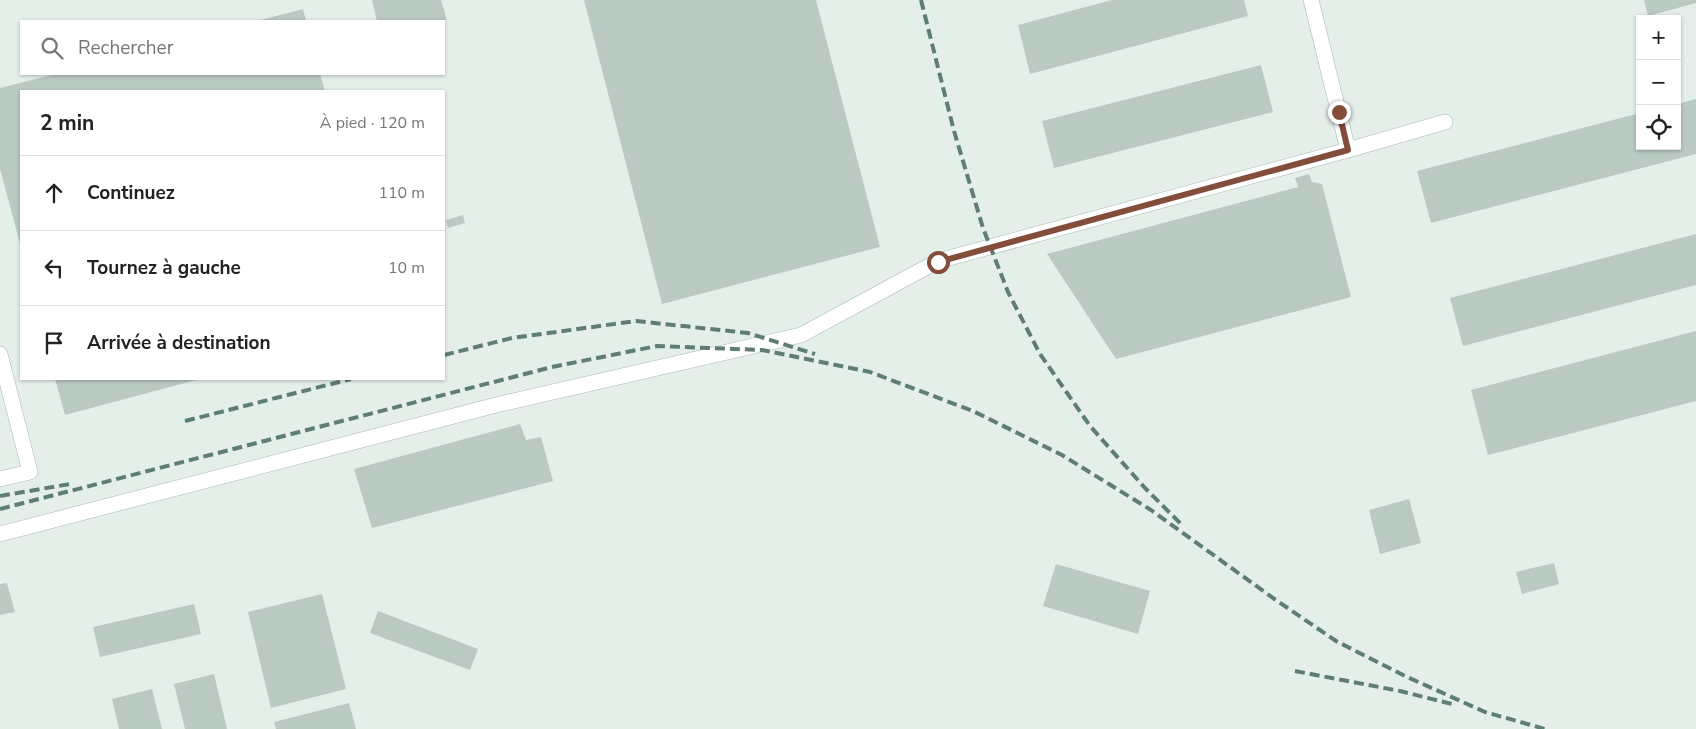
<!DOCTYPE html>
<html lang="fr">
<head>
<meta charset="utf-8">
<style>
	:root { --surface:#fff; --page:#f2f2f2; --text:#222; --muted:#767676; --line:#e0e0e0 }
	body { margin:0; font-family:"Nunito Sans",sans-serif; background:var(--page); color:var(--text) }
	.controls { position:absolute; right:15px; top:15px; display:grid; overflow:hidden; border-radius:0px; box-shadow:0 1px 4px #0004 }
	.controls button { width:45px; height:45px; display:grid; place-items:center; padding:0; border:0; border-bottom:1px solid var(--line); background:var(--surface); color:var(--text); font:25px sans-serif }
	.stop { position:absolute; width:15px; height:15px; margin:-11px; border:4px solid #834c3b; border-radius:50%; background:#fff }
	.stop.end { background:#834c3b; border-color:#fff; box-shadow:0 1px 5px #0008 }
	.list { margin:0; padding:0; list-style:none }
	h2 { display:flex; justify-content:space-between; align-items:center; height:65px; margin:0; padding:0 20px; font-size:21px }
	h2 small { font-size:16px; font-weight:400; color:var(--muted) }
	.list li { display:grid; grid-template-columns:32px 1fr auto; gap:15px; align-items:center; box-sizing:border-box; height:75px; padding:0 20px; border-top:1px solid var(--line) }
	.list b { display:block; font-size:19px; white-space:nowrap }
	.list em { font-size:16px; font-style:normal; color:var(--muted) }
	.icon { flex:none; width:28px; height:28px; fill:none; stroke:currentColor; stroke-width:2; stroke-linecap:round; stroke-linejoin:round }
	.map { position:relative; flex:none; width:1696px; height:729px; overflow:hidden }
	.search { position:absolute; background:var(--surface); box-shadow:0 1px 4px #0004; left:20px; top:20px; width:425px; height:55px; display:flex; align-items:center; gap:12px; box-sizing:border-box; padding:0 18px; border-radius:0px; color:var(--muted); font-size:19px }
	.panel { position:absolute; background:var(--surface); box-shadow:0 1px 4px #0004; left:20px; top:90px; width:425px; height:290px; border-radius:0px }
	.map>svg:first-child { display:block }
</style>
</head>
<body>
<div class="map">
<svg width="1696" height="729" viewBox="0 0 1696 729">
	<rect width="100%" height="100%" fill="#e5efea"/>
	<path fill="#bacac3" d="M372 0H441L447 20 377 21Z
		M584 0H816L880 247 662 304Z
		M1112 0H1244L1248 16 1030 74 1018 25Z
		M1644 0H1696V3L1648 16Z
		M303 9 306 21H257Z
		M1261 65 1273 112 1054 168 1042 121Z
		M55 74H320L325 91H21V247L0 169V88Z
		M1696 99V154L1431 223 1417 171 1640 113V146H1677V104Z
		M1309 174 1312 182 1322 184 1351 297 1116 359 1047 254 1298 187 1295 178Z
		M463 215 465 223 448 228 446 220Z
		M1696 234V285L1463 346 1450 298Z
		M1696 331V401L1488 455 1471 390Z
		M55 379H200L65 415Z
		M520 424 526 440 541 437 553 481 372 528 354 469Z
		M1409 499 1421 543 1380 554 1369 510Z
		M1554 563 1559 584 1522 594 1516 572Z
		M1056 564 1150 591 1138 634 1043 606Z
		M7 583 15 612 0 615V584Z
		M322 594 346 689 271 708 248 612Z
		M194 604 201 634 100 657 93 627Z
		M378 611 478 649 470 670 370 633Z
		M214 674 227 729H185L174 684Z
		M152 689 162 729H119L112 699Z
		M349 703 356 729H276L274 722Z"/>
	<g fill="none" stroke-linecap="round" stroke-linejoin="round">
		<defs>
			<path id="minor" d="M1348 150 1445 122
				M0 354 30 472 0 479
				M0 534 496 405 801 335 938 261 1348 150 1311 0"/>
		</defs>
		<use href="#minor" stroke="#a7b8b1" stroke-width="16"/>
		<use href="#minor" stroke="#fff" stroke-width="15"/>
		<path stroke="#5e7d74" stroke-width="4" stroke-dasharray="10 5" stroke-linecap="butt" d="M921 0 954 131 983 228 1008 292 1040 354 1090 426 1145 488 1183 526
			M444 355 512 338 636 321 748 333 815 354
			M185 421 351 379
			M0 496 70 484
			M0 509 552 367 657 346 762 350 870 372 973 411 1062 455 1151 510 1273 598 1336 641 1405 676 1485 712 1545 729
			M1295 671 1400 691 1456 705"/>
	</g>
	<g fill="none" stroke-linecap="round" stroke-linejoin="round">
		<path stroke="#834c3b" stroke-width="6" d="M938 262 1348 150 1339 112"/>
	</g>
</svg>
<div class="controls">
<button>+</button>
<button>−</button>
<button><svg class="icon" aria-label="locate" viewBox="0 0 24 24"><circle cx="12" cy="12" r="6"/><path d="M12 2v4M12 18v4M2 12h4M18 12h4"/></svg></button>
</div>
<div class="stop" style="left:938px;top:262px"></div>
<div class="stop end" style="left:1339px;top:112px"></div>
<div class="search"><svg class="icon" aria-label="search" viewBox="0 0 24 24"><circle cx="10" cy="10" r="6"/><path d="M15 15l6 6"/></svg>Rechercher</div>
<section class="panel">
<h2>2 min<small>À pied · 120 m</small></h2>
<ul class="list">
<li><svg class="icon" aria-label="ahead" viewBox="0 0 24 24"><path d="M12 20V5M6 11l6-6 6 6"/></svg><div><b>Continuez</b></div><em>110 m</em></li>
<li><svg class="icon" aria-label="left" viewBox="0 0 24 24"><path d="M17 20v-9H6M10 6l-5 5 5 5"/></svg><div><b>Tournez à gauche</b></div><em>10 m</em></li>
<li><svg class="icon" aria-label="arrive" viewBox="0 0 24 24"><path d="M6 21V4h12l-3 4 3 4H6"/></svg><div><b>Arrivée à destination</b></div></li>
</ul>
</section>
</div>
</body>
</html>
